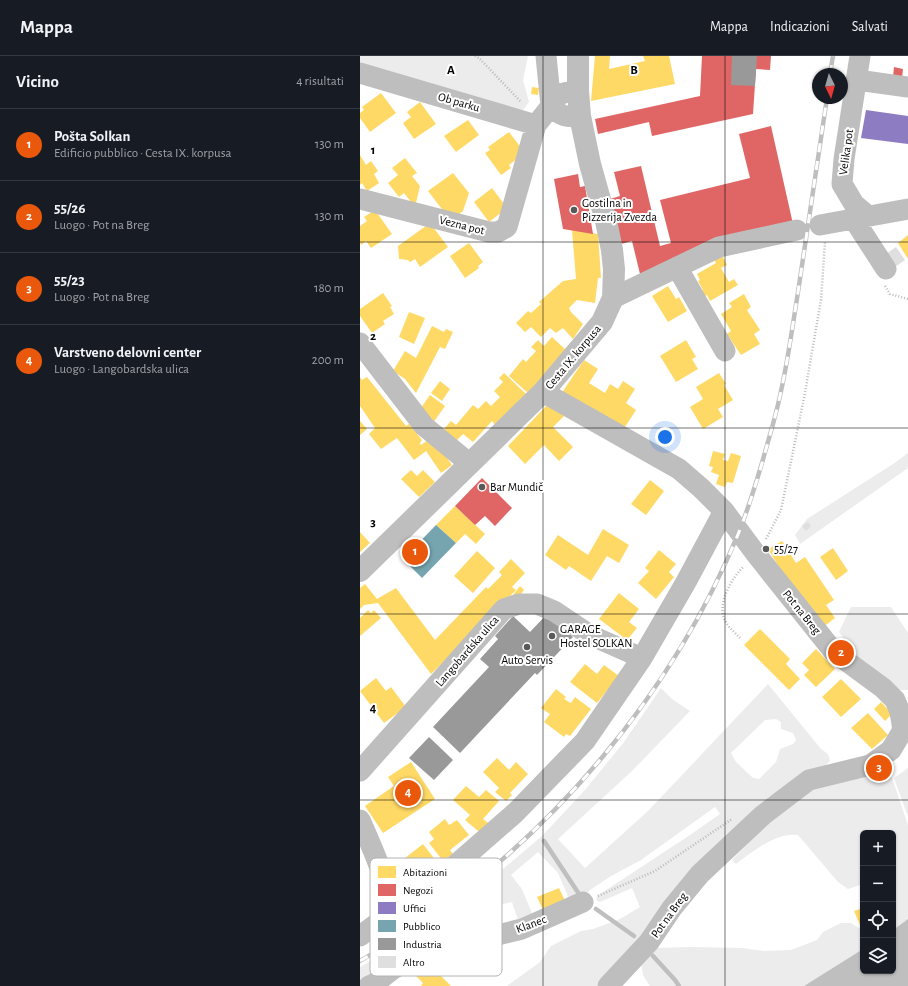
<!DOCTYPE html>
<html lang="it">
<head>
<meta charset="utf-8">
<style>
	:root { --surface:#171b24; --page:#20242c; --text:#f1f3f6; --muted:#9ea1a6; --line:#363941; --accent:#ea580c }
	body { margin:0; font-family:"Alegreya Sans",sans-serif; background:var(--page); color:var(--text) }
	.controls { position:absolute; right:12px; bottom:12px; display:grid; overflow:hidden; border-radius:6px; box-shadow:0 1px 3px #0004 }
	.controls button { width:36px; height:36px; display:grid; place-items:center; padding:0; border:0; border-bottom:1px solid var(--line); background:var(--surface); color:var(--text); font:20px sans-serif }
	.compass { position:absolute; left:452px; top:12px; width:36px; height:36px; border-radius:50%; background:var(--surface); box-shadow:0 1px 3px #0004; rotate:175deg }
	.you { position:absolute; left:305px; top:381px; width:14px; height:14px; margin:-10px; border:3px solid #fff; border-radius:50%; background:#1a73e8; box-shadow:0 0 0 6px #1a73e833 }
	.badge { display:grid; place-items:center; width:26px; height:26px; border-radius:50%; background:var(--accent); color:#fff; font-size:13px; font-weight:700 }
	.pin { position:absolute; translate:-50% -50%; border:2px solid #fff; box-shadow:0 1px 4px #0006 }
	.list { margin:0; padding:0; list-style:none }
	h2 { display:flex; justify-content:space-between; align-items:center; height:52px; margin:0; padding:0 16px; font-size:17px }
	h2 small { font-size:13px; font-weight:400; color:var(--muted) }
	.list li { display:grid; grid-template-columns:26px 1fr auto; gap:12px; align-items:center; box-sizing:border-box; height:72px; padding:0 16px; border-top:1px solid var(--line) }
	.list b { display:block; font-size:15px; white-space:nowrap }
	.list p { margin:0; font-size:13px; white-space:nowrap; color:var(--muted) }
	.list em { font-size:13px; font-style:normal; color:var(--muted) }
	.icon { flex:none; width:22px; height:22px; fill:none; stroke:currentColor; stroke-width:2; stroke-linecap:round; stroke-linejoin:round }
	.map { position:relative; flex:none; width:548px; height:930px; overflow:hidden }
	header { display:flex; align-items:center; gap:24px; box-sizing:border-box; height:56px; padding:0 20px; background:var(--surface); border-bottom:1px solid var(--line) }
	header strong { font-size:19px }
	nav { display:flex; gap:22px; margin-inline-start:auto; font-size:14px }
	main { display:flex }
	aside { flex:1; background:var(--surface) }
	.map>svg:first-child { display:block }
</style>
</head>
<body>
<header>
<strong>Mappa</strong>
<nav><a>Mappa</a><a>Indicazioni</a><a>Salvati</a></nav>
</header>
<main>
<aside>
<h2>Vicino<small>4 risultati</small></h2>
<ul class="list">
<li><span class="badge">1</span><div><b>Pošta Solkan</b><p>Edificio pubblico · Cesta IX. korpusa</p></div><em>130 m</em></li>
<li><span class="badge">2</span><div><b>55/26</b><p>Luogo · Pot na Breg</p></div><em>130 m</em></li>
<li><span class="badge">3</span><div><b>55/23</b><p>Luogo · Pot na Breg</p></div><em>180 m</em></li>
<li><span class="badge">4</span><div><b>Varstveno delovni center</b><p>Luogo · Langobardska ulica</p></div><em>200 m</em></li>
</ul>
</aside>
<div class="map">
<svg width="548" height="930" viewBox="0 0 548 930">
	<rect width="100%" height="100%" fill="#fff"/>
	<path fill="#ececec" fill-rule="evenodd" d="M0 0H168L163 24 169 46 161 57 0 13Z
		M548 397V412L440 488 435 479 447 463 533 408Z
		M491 551H531L548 577V634H534L498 603 479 576Z
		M408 628 461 693 468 698 470 705 279 884 237 930H147L180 906 191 890 221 875 233 873 260 863 280 851 272 832 240 846 236 844 237 840 330 779 360 758 355 751 281 804 251 820 230 834 224 840 211 847 198 817 178 796 151 819 162 833 174 862 159 867 152 846 126 852 98 863 106 883 0 928V911L61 877 105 845 182 780 225 734 264 686 301 632 312 643 330 655 272 715 198 783 225 812 288 755ZM416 663 421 666V673L433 677 436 684 433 688 420 693 416 706 399 723 393 722 376 706 371 697 405 664Z
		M519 712 532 722 548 769V863L533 874V777H503V828L488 833 478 826 438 779C417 776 393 795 376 808L372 804 435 739Z
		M548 712V761L534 722Z
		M481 867H491L499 872H503V893L444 930H290L283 919 281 906 293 892 333 891 382 892 404 895 431 894 457 884 463 876Z"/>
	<path fill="#bfbfbf" d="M548 863V930H444L503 893V915H533V874Z"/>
	<path fill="#ffd966" d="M235 0H250L249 13 285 5 283 0H309L315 28 231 45Z
		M172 31 179 32 178 39 171 38Z
		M21 37 36 57 10 76 0 62V57L4 54 2 51Z
		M60 46 76 68 54 83 43 67 51 61 47 56Z
		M108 64 119 79 96 96 84 80Z
		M149 76 165 97 149 109 151 112 141 119 125 97 130 94 128 91Z
		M0 99 6 109 11 105 18 115 14 118 19 127 7 135 2 127 0 129Z
		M45 102 57 117 52 120 60 130 55 151 44 137 39 141 28 127 38 119 32 112Z
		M93 117 109 137 103 155 91 165 68 135Z
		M132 132 147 152 129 166 114 146Z
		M15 154 32 178 11 192 6 185 1 189 0 187V170L7 165 4 161Z
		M70 167 88 191 60 211 55 203 50 206 48 204 39 203 38 190Z
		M212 174 238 178 241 222H238L235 247 217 244 209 252 211 256 223 268 213 283 203 272 196 277 190 272 181 281 171 271 165 276 156 267 168 255 171 257 181 248 179 246 203 225 216 223Z
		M548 179V203L538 187Z
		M109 187 123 206 118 210 119 212 105 222 90 200Z
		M362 199 367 209 361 212 369 226 374 223 378 229 350 245 347 239 342 242 338 236 343 234 338 225 340 224 337 218 356 207 354 204Z
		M308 230 316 243 319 241 327 255 308 266 292 240Z
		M23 237 32 250 30 251 34 258 23 265 25 268 12 277 0 260V253Z
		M384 238 391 251 387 254 400 274 394 278 400 288 381 299 367 278 371 275 361 258 372 251 369 247Z
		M49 256 65 262 54 288 39 281Z
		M72 270 84 276 86 273 93 276 85 293 80 291 56 337 45 323 33 315 45 295 56 302Z
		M192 281 207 295 168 337 149 320 163 303 166 306 176 295 171 291 178 284 184 290Z
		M326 284 336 301 332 303 338 313 316 326 300 300Z
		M224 304 238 313 229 327 245 337 250 328 258 333 263 325 275 333 266 347 276 354 261 377 201 338Z
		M144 317 166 338 136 370 132 365 113 386 103 378 96 385 84 373 91 365 96 369 113 349 118 353 126 345 131 350 140 341 134 335 143 326 139 322Z
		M359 317 366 328 364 329 373 344 358 353 363 361 343 373 330 351 343 343 336 331Z
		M0 321 2 324 7 321 46 370 49 368 62 384 60 387 61 389 68 384 84 398 92 409 81 417 66 395 54 404 37 382 21 393 9 378 15 372 0 350Z
		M80 325 90 333 82 345 71 337Z
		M70 339 85 350 73 367 58 356Z
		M188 348 204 360 193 371 213 391 199 405 184 389 165 408 148 390Z
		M0 365 7 373 0 379Z
		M353 395 365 398 363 404 368 405 371 397 381 400 373 427 367 426 365 431 356 428 359 419 351 416 353 411 349 410Z
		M51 414 57 420 63 414 75 426 59 441 41 423Z
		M290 424 304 435 286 459 271 448Z
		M95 450 125 478 116 488 105 478 96 487 76 469Z
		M243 473 269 489 259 507 247 500 231 525 209 510 206 514 185 499 198 479 228 499Z
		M0 476 10 487 0 496Z
		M422 485 436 507 445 501 474 544 466 549 475 562 462 572 430 529 408 493Z
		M473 492 488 515 476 524 460 501Z
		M299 494 316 508 309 516 314 521 296 543 278 527 289 515 285 512Z
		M117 495 135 512 113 537 94 520Z
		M151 503 165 517 152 531 156 534 71 618 18 547 4 549 0 553V532L5 528 17 543 36 532 75 584 126 531 128 533 142 519 139 516Z
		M160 530 164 534 157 543 153 539Z
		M259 537 279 553 269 566 277 572 267 584 239 563Z
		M8 554 11 557 14 554 21 562 0 580V562Z
		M400 573 430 603 426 608 440 623 429 634 384 589Z
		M456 593 475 613 456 631 444 619 449 614 442 607Z
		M225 608 237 618 244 609 259 620 237 647 210 626Z
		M16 622 26 635 31 631 46 651 24 667 0 635Z
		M481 623 501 643 481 661 462 641Z
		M196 633 206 641 204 643 211 647 215 641 231 653 210 680 206 678 204 681 184 666 190 658 181 652Z
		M521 646 532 658 525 665 514 653Z
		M508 657 528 679 512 693 491 672Z
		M137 702 149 714 156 706 168 718 150 737 152 739 146 745 135 736 139 732 123 716Z
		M51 706 75 743 23 777 5 750 34 730 28 721Z
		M106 730 119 741 126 734 139 745 123 763 132 770 123 779 105 764 110 759 93 744Z
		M85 763 89 769 97 764 109 779 90 794 97 803 87 810 69 787 74 783 69 776Z
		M63 788 77 806 50 827 36 809Z
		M199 832 207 849 185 858 177 841Z
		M503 852V868L500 869 494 855Z
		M68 907 91 930H61L63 927 56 920Z"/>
	<path fill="#e06666" d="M342 0H411L410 14 396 13 393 58 292 80 289 66 238 78 235 63 340 40Z
		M534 11 543 13 542 22 533 21Z
		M411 70 433 168 281 222 272 185 261 188 250 143 260 140 254 116 281 110 300 190 311 187 300 144 390 122 379 78Z
		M218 118 220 131 225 130 233 178 203 173 194 123Z
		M122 422 152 452 135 470 125 460 115 469 95 450Z"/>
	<path fill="#8e7cc3" d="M506 54 548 60V88L501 82Z"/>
	<path fill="#76a5af" d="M76 469 96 487 62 522 43 503Z"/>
	<path fill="#999" d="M372 0H397L395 30 371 29Z
		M188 557 213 581 177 619 175 617 100 697 73 671 129 611 120 603 138 583 135 580 153 560 170 576Z
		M69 681 93 704 74 724 49 702Z"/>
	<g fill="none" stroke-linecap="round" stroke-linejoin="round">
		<path stroke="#bfbfbf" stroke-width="4.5" d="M184 785 219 838
			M236 853 274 880
			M293 900 315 924 319 930"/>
	</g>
	<path fill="#dfdfdf" d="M536 191 545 204 535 211 526 198Z
		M448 466 451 470 446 475 442 470Z"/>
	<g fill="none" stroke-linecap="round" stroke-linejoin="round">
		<path stroke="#b9b9b9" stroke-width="2.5" stroke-dasharray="1 2" stroke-linecap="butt" d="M115 0 119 2 161 46
			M525 230 530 238 548 243
			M406 483 421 454 444 342 461 244 465 186
			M380 582C374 576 366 569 364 562 358 545 372 522 384 510
			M238 840 295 815 372 763"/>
		<path stroke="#bebebe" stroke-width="21" d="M500 0 484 103 482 128 494 148 507 159
			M0 17 176 69
			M497 24 548 31
			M218 35C205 36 195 37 191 50 200 60 207 62 220 60
			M0 143 129 176H138L147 171 176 69 191 50 186 0
			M493 162 526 213
			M460 169 548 153
			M317 211 365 295
			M253 242 359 191 437 174
			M0 287 64 370 109 407
			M183 336 319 413 341 432 364 455 396 498 474 596 523 632 535 644 540 656 543 674 531 694 510 709 449 724 403 759 340 818 312 852 289 886 248 930
			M0 715 144 553 159 548H177L194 555 230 579 282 602
			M0 764C10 787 32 834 30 858L0 880
			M30 858 75 827 155 757 225 685 282 602 326 526 364 455
			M9 930 14 928 33 913 60 898 162 873 223 846"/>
		<path stroke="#bebebe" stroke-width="22" d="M0 515 183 336 242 266 253 242 254 213 252 194 246 165 230 108 220 60 218 35V0"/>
		<defs>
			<path id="rail" d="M470 18 473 0
				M0 905C16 895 33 887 49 876 194 777 312 639 379 476 393 441 403 404 413 368 425 325 431 280 438 236 448 171 457 107 467 42"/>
		</defs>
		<use href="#rail" stroke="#bebebe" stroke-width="4.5"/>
		<use href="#rail" stroke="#fff" stroke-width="3" stroke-dasharray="9" stroke-linecap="butt"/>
	</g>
	<path fill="none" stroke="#000" stroke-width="1" stroke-opacity="0.55" d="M183 0V930M365 0V930M0 186H548M0 372H548M0 558H548M0 744H548"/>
	<g fill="#595959" stroke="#fff" stroke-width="1.5">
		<circle cx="214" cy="154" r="4"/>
		<circle cx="122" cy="431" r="4"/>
		<circle cx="406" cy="493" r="4"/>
		<circle cx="192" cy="580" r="4"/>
		<circle cx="167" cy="591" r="4"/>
	</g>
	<g text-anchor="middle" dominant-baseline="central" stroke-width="4" stroke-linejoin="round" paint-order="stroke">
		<g font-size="12" fill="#000" stroke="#fff">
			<text transform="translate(99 46) rotate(16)">Ob parku</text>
			<text transform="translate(486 96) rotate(-82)">Velika pot</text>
			<text transform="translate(102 169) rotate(14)">Vezna pot</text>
			<text transform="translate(213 301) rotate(-50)">Cesta IX. korpusa</text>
			<text transform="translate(442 556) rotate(51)">Pot na Breg</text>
			<text transform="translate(107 595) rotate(-49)">Langobardska ulica</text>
			<text transform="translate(309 859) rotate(-54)">Pot na Breg</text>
			<text transform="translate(171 868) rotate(-21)">Klanec</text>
		</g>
		<g font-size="12" fill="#000" stroke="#fff" text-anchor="start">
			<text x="222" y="147">Gostilna in<tspan x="222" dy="14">Pizzerija Zvezda</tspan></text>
			<text x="130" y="431">Bar Mundič</text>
			<text x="414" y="493">55/27</text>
			<text x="200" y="573">GARAGE<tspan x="200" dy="14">Hostel SOLKAN</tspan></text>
			<text x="167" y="604" text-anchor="middle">Auto Servis</text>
		</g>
	</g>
	<rect x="10" y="802" width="132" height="118" rx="6" fill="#fff" stroke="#b2b2b2" stroke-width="1"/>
	<rect x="18" y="810" width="18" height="12" fill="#ffd966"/>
	<rect x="18" y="828" width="18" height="12" fill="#e06666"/>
	<rect x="18" y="846" width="18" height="12" fill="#8e7cc3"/>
	<rect x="18" y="864" width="18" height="12" fill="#76a5af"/>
	<rect x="18" y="882" width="18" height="12" fill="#999"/>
	<rect x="18" y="900" width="18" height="12" fill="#dfdfdf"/>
	<g font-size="11" fill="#000">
		<text x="43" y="820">Abitazioni</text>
		<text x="43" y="838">Negozi</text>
		<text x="43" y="856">Uffici</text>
		<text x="43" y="874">Pubblico</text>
		<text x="43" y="892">Industria</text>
		<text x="43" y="910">Altro</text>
	</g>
	<g font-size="13" text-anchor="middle" font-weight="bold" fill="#000" stroke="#fff" stroke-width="4" stroke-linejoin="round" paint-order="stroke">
		<text x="91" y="18">A</text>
		<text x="274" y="18">B</text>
		<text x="13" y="98">1</text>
		<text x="13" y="284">2</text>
		<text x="13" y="470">3</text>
		<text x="13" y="656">4</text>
	</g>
</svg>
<div class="controls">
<button>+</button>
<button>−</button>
<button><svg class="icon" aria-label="locate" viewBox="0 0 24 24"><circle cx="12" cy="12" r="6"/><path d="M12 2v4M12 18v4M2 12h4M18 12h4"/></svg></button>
<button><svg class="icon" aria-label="layers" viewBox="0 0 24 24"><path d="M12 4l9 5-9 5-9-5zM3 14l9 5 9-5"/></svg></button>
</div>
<svg class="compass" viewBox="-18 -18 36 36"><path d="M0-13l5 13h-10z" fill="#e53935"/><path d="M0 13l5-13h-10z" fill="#9ea1a6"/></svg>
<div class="you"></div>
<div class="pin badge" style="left:55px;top:496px">1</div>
<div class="pin badge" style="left:481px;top:597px">2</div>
<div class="pin badge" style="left:519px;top:712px">3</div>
<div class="pin badge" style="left:48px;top:737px">4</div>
</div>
</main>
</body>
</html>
